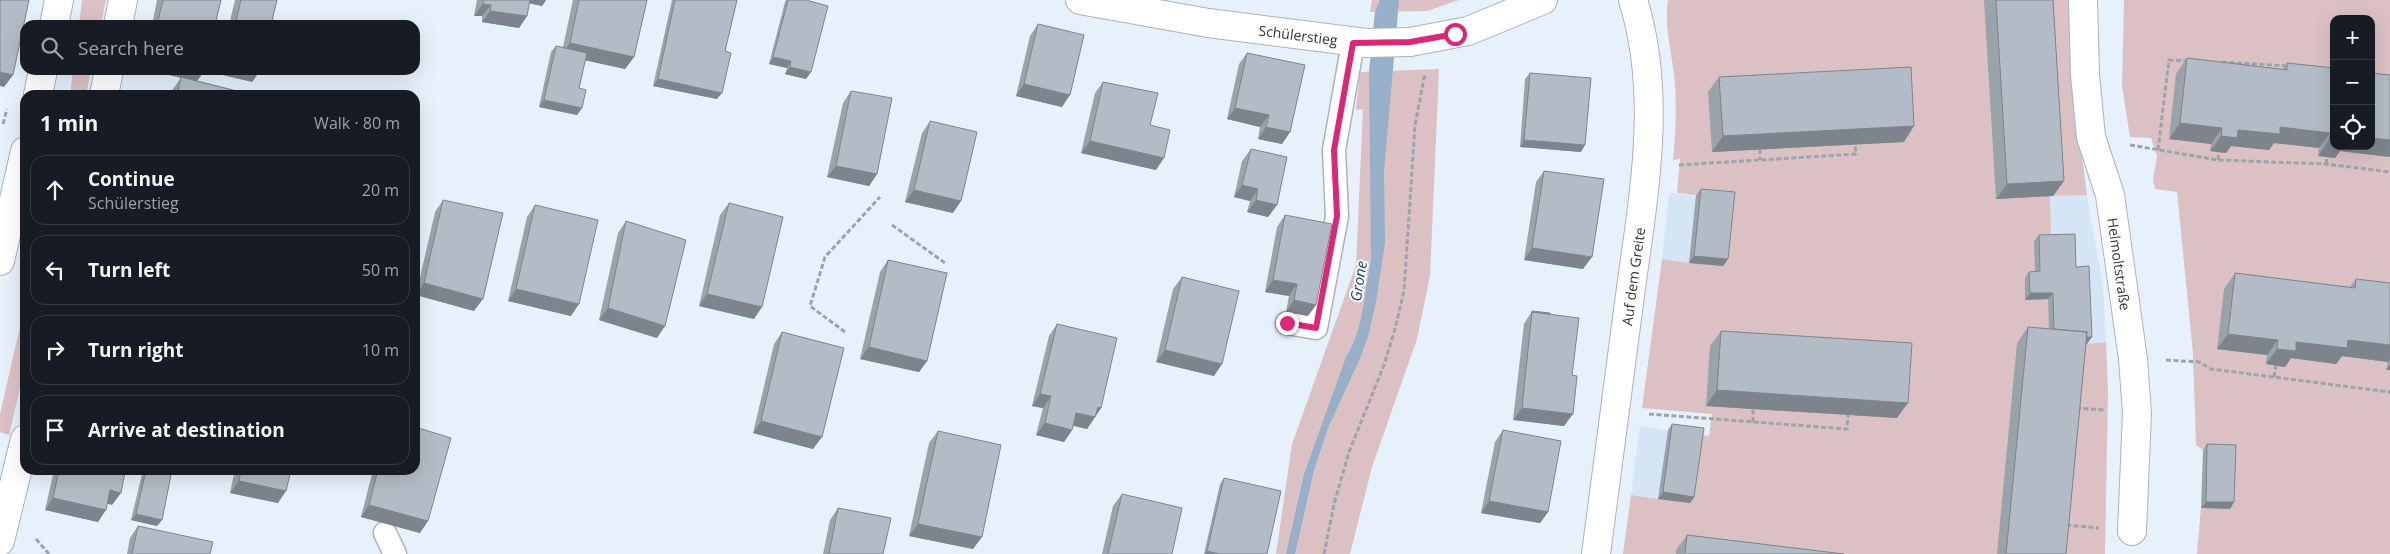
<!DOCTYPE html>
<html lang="en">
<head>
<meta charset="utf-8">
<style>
	:root { --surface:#171b24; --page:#242831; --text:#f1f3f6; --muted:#9ea1a6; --line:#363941 }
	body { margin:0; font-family:"Open Sans",sans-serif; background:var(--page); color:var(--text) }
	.controls { position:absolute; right:15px; top:15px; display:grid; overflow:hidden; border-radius:10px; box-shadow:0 5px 20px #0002 }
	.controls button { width:45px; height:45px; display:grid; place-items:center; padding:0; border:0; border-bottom:1px solid var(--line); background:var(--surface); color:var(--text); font:25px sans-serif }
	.stop { position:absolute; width:15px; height:15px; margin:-11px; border:4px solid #db2777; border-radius:50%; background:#fff }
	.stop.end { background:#db2777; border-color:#fff; box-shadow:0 1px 5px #0008 }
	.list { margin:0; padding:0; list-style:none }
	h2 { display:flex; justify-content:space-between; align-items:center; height:65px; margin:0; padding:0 20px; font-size:21px }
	h2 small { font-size:16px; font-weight:400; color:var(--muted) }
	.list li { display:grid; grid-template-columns:32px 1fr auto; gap:15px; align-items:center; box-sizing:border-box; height:70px; margin:0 10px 10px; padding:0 10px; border:1px solid var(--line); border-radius:15px }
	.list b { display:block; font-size:19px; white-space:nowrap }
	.list p { margin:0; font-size:16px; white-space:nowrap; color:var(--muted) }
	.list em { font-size:16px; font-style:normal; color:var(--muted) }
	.icon { flex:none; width:28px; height:28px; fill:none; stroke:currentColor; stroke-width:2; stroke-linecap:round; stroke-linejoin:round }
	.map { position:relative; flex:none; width:2390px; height:554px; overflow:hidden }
	.search { position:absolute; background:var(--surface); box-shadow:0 5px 20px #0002; left:20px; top:20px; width:400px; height:55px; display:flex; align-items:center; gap:12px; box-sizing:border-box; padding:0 18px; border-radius:15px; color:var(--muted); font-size:19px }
	.panel { position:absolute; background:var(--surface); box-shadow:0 5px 20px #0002; left:20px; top:90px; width:400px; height:385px; border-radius:15px }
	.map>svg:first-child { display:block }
</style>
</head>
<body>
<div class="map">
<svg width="2390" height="554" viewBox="0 0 2390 554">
	<rect width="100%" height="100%" fill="#e7f1fb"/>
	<path fill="#d6e5f5" d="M1669 193 1730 199 1689 263 1662 259Z
		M2087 195 2103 286 2106 342 2087 344 2051 241 2050 196Z
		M1640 426 1699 435 1690 503 1631 495Z"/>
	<path fill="#dbc1c4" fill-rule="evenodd" d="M82 0H106L101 25H79Z
		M1372 0H1459L1427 11 1370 12Z
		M1668 0H2072L2073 87 2087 195 2050 196 2051 241 2087 344 2106 342 2108 392 2105 554H1623L1631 495 1689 503 1699 435 1709 436 1712 414 1642 408 1662 259 1689 263 1730 199 1677 193 1680 159 1673 160C1676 131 1677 102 1674 74 1671 49 1664 24 1668 0Z
		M2124 0H2390V554H2197L2201 508 2229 509 2203 450 2196 445 2193 354 2177 192 2155 189 2153 180 2157 156 2151 138 2130 137 2122 86ZM2334 19H2371V146H2334Z
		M1439 69 1430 276 1417 339 1372 467 1350 554H1276L1292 444 1356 265 1363 109 1356 110 1360 72Z
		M73 70H91L86 95H70Z
		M25 305V366L9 435 0 432V414Z"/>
	<path fill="#97afc8" d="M1380 0H1399L1384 172 1385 243 1376 302 1369 333 1361 356 1328 428 1314 470 1295 554H1286L1304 474 1346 357C1364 329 1364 293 1371 261L1369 71 1375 12Z"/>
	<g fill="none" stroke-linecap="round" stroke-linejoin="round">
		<defs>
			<path id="service" d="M1287 323 1316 328 1337 216 1334 150 1353 43
				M385 533 395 554"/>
			<g id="minor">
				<path id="s1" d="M1080 0 1208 23 1366 43 1410 42 1468 31 1543 0"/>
				<path id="s2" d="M2083 0 2085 74 2091 137 2110 195 2133 359 2137 413 2132 531"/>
				<path id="s3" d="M1596 554C1607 470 1618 387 1629 303 1642 203 1664 99 1633 0"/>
			</g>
			<path id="primary" d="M54 25 59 0
				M118 25 123 0
				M38 95 43 70
				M104 95 109 70
				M0 261 25 151
				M0 541 25 439"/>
		</defs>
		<use href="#service" stroke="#aab3bc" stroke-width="25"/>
		<use href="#minor" stroke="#aab3bc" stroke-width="30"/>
		<use href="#primary" stroke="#aab3bc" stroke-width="30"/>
		<path stroke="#9ca3aa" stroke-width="3" stroke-dasharray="5 2.5" stroke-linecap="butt" d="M2222 62 2288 66
			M3 124 7 109
			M2130 145 2218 160 2326 164 2390 172
			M1760 149V160
			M2158 150 2169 60 2188 61
			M2218 160 2219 153
			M2326 164 2327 157
			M1679 165 1856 154 1855 144
			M892 225 945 263
			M845 332 810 306 825 257 880 197
			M2166 360 2199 362 2211 369 2390 392
			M2274 377 2276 365
			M2076 408 2104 410
			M1649 414 1847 429 1848 415
			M1753 422V409
			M2066 525 2099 528
			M36 539 49 554
			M1324 554 1334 504 1349 452 1384 365 1395 329 1404 291 1415 125 1425 73"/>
		<use href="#service" stroke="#fff" stroke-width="22"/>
		<use href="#minor" stroke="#fff" stroke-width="28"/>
		<use href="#primary" stroke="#fff" stroke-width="28"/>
	</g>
	<path fill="#9aa2aa" d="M157 0H221L215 25H152Z
		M235 0H277L271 25H229Z
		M477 0H546L542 6 529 3 527 16 519 28 482 22V16H474Z
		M573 0H647L634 57 625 69 585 60 579 88 582 108 577 115 539 107 551 52 556 46 563 47Z
		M672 0H737L725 51 717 99 653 86Z
		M786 0H806V79L785 74 787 68 769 64 785 2Z
		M1984 0H2053L2064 181 2053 196 1996 199Z
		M1038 24 1062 107 1016 96 1030 36Z
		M1247 53 1290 132 1282 144 1258 139 1260 127 1227 119 1239 64Z
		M2187 58 2283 69 2287 63 2390 75V157L2340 151 2335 158 2327 157 2318 156 2319 148 2274 143 2269 150 2231 146 2226 153 2210 151 2211 144 2169 139 2176 74Z
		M147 70H205L197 81 253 95H170V93L181 78Z
		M1530 73 1581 152 1520 147 1525 79Z
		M1719 77 1904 142 1712 152 1708 92Z
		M1103 82 1150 125 1156 170 1081 153 1095 93Z
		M851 91 877 174 869 186 827 177 843 103Z
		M930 121 953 213 905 202 922 133Z
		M1251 149 1277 205 1268 217 1247 212 1250 201 1234 197 1242 161Z
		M1544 171 1583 269 1524 260 1536 182Z
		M1701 189 1728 259 1723 266 1689 263 1696 195Z
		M443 200 474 311 416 295 435 212Z
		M729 203 754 319 699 306 720 215Z
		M535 205 571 316 508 301 527 217Z
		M1285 215 1308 316 1286 312 1289 296 1265 292 1277 227Z
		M626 221 657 338 599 320 618 233Z
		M2039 235 2076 267 2087 344H2086L2066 554H1997L2017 343 2028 327 2049 329 2048 299 2025 300V278L2029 272 2035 271 2034 241Z
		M888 260 927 361 919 372 860 359 880 272Z
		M2235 273 2350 287 2356 279 2390 283V370H2386L2388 362 2342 356 2336 364 2291 358 2285 367 2266 364 2267 355 2217 349 2224 289Z
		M1182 277 1214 376 1156 362 1173 289Z
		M1532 311 1564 426 1513 420 1524 324Z
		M1057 324 1101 408 1087 429 1073 426 1072 430 1064 442 1036 435 1043 408 1032 406 1049 336Z
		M1721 331 1897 418 1706 406 1710 346Z
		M782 332 813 449 753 433 774 344Z
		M1672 424 1694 497 1690 503 1658 499 1668 430Z
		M1503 430 1548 512 1540 523 1481 513 1495 442Z
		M938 431 973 549 909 536 929 443Z
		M2207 444 2234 502 2230 509 2201 508 2203 450Z
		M54 470H115L112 505 108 503 98 522 45 510Z
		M143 470H172L162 520 157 526 131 520Z
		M217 470H291L278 503 230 493 234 474Z
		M373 470H415L420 533 361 517Z
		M1224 478 1267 554H1204L1220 484Z
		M1122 494 1172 554H1102L1113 506Z
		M838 508 883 554H823L830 520Z
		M138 526 210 554H127L130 538Z
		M1687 535 1844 554H1676V550Z"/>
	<path fill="#7d848b" d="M525 0H546L542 6 523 2Z
		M483 4 491 5 482 16H474Z
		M490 11 527 16 519 28 482 22Z
		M570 43 634 57 625 69 561 55Z
		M773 57 791 61 787 68 769 64Z
		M790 67 811 72 806 79 785 74Z
		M147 70H205L197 81Z
		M220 70H261L252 82 218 74Z
		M0 72 13 75 4 87 0 86Z
		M658 79 722 93 717 99 653 86Z
		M1024 84 1070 95 1062 107 1016 96Z
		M544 100 582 108 577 115 539 107Z
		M1235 108 1269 115 1260 127 1227 119Z
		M2180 123 2222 128 2211 144 2169 139Z
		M1914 126 1904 142 1712 152 1723 136Z
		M1266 127 1290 132 1282 144 1258 139Z
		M2280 127 2330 133 2319 148 2274 143 2269 150 2231 146 2226 153 2210 151 2221 136 2238 130Z
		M2371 138 2390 140V157L2340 151 2335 158 2318 156 2329 140 2334 141V146H2371Z
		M1524 140 1585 145 1581 152 1520 147Z
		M1090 141 1164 158 1156 170 1081 153Z
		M836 166 877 174 869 186 827 177Z
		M2064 181 2053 196 1996 199 2007 184Z
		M1242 185 1258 189 1250 201 1234 197Z
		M914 190 961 201 953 213 905 202Z
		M1256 200 1277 205 1268 217 1247 212Z
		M1532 248 1592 257 1583 269 1524 260Z
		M1694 256 1728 259 1723 266 1689 263Z
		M1273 280 1297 284 1289 296 1265 292Z
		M424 283 483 299 474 311 416 295Z
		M516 289 579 304 571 316 508 301Z
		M2030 293H2053L2048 299 2025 300Z
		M707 294 762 307 754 319 699 306Z
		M1294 300 1316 305 1308 316 1286 312Z
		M608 308 665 326 657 338 599 320Z
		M2228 334 2278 340 2267 355 2217 349Z
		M2092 337 2087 344 2050 345 2054 339Z
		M2348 340 2390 345V359L2388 362 2342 356 2336 364 2291 358 2285 367 2266 364 2277 349 2296 342Z
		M869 347 927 361 919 372 860 359Z
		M1165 350 1222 364 1214 376 1156 362Z
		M2390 365V370H2386Z
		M1717 390 1908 403 1897 418 1706 406Z
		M1040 394 1051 396 1043 408 1032 406Z
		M1098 407 1101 408 1087 429 1068 424 1076 413Z
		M1522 408 1573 414 1564 426 1513 420Z
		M761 421 822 437 813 449 753 433Z
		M1045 423 1072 430 1064 442 1036 435Z
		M217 470H237L234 474Z
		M239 481 286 491 278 503 230 493Z
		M110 490 121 493 112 505 102 502Z
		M1663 492 1694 497 1690 503 1658 499Z
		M53 498 106 510 98 522 45 510Z
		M1489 501 1548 512 1540 523 1481 513Z
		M2206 502H2234L2230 509 2201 508Z
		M369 505 428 521 420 533 361 517Z
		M136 514 162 520 157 526 131 520Z
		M918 524 982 537 973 549 909 536Z
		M1207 551 1219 554H1205Z"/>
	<path fill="#b3bcc6" stroke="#7d848b" d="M0 0H29L13 75 0 72Z
		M163 0H221L215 25H157Z
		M241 0H277L271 25H235Z
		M483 0H530L527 16 490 11 491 5 483 4Z
		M579 0H647L634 57 570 43Z
		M675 0H737L725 51 731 53 722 93 658 79Z
		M788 0H806L828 6 811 72 790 67 791 61 773 57Z
		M1996 0H2053L2064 181 2007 184Z
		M1038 24 1084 35 1070 95 1024 84Z
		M556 46 587 53 579 88 586 90 582 108 544 100Z
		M1247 53 1305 65 1290 132 1266 127 1269 115 1235 108Z
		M2187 58 2287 70V63L2334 68V141L2329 140 2330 133 2280 127V134L2238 130 2237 138 2221 136 2222 128 2180 123Z
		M1911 67 1914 126 1723 136 1719 77Z
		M1530 73 1591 78 1585 145 1524 140Z
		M2371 73 2390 75V140L2371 138Z
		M181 77 253 95H177Z
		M1103 82 1158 93 1150 125 1170 130 1164 158 1090 141Z
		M851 91 892 98 877 174 836 166Z
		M930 121 977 132 961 201 914 190Z
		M1251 149 1287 157 1277 205 1256 200 1258 189 1242 185Z
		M1544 171 1604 179 1592 257 1532 248Z
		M1701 189 1735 192 1728 259 1694 256Z
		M443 200 503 213 483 299 424 283Z
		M729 203 783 217 762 307 707 294Z
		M535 205 598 220 579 304 516 289Z
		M1285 215 1332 224 1316 305 1294 300 1297 284 1273 280Z
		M626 221 686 240 665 326 608 308Z
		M2075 234 2076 267 2089 266 2092 337H2086L2087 332 2054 329 2053 293H2030L2029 272 2040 271 2039 235Z
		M888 260 947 273 927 361 869 347Z
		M2235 273 2355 288 2356 279 2390 283V345L2348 340 2347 348 2296 342V351L2277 349 2278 340 2228 334Z
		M1182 277 1239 291 1222 364 1165 350Z
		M1532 311 1550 313V314L1532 312Z
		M1532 312 1579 318 1572 375 1577 376 1573 414 1522 408Z
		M1057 324 1117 338 1101 408 1098 407 1095 417 1076 413 1072 430 1045 423 1051 396 1040 394Z
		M2028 327 2087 332 2066 554H2006Z
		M1721 331 1912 343 1908 403 1717 390Z
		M782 332 844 348 822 437 761 421Z
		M1672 424 1704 428 1694 497 1663 492Z
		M415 427 451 438 428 521 369 505 378 470H415Z
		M1503 430 1561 441 1548 512 1489 501Z
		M938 431 1001 445 982 537 918 524Z
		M2207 444 2236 445 2234 502H2206Z
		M59 470H115L125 472 121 493 110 490 106 510 53 498Z
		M146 470H172L162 520 136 514Z
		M241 470H291L286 491 239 481Z
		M1224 478 1281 491 1267 554H1219L1207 551Z
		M1122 494 1182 508 1172 554H1108Z
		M838 508 891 518 883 554H829Z
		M138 526 213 542 210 554H132Z
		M1687 535 1844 554H1685Z"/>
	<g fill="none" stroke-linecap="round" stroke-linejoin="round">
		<path stroke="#db2777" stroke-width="6" d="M1287 323 1316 328 1337 216 1334 150 1353 43 1410 42 1455 34"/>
	</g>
	<g text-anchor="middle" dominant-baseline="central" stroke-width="4" stroke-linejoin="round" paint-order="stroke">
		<g font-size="14" fill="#303337" stroke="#fbfdff">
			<text stroke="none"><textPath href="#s1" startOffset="221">Schülerstieg</textPath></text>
			<text stroke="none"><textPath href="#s2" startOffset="268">Helmoltstraße</textPath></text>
			<text stroke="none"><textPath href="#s3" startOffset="280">Auf dem Greite</textPath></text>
		</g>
		<g font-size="15" font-style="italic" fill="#1e4468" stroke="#fbfdff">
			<text transform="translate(1358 281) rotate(-81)">Grone</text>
		</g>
	</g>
</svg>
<div class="controls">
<button>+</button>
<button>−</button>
<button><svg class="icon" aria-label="locate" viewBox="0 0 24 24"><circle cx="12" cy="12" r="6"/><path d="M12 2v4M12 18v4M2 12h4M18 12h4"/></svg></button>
</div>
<div class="stop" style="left:1455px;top:34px"></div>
<div class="stop end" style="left:1287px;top:323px"></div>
<div class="search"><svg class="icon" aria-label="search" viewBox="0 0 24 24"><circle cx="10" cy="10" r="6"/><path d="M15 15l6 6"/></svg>Search here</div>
<section class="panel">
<h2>1 min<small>Walk · 80 m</small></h2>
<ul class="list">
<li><svg class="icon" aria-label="ahead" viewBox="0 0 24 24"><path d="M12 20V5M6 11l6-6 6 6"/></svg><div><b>Continue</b><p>Schülerstieg</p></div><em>20 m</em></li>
<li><svg class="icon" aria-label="left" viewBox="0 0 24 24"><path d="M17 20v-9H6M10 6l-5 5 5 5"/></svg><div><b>Turn left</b></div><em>50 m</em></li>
<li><svg class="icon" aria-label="right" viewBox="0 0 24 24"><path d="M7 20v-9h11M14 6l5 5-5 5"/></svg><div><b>Turn right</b></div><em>10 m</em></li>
<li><svg class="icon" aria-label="arrive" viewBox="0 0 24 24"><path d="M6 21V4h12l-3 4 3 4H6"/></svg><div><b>Arrive at destination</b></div></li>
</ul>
</section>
</div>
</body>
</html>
